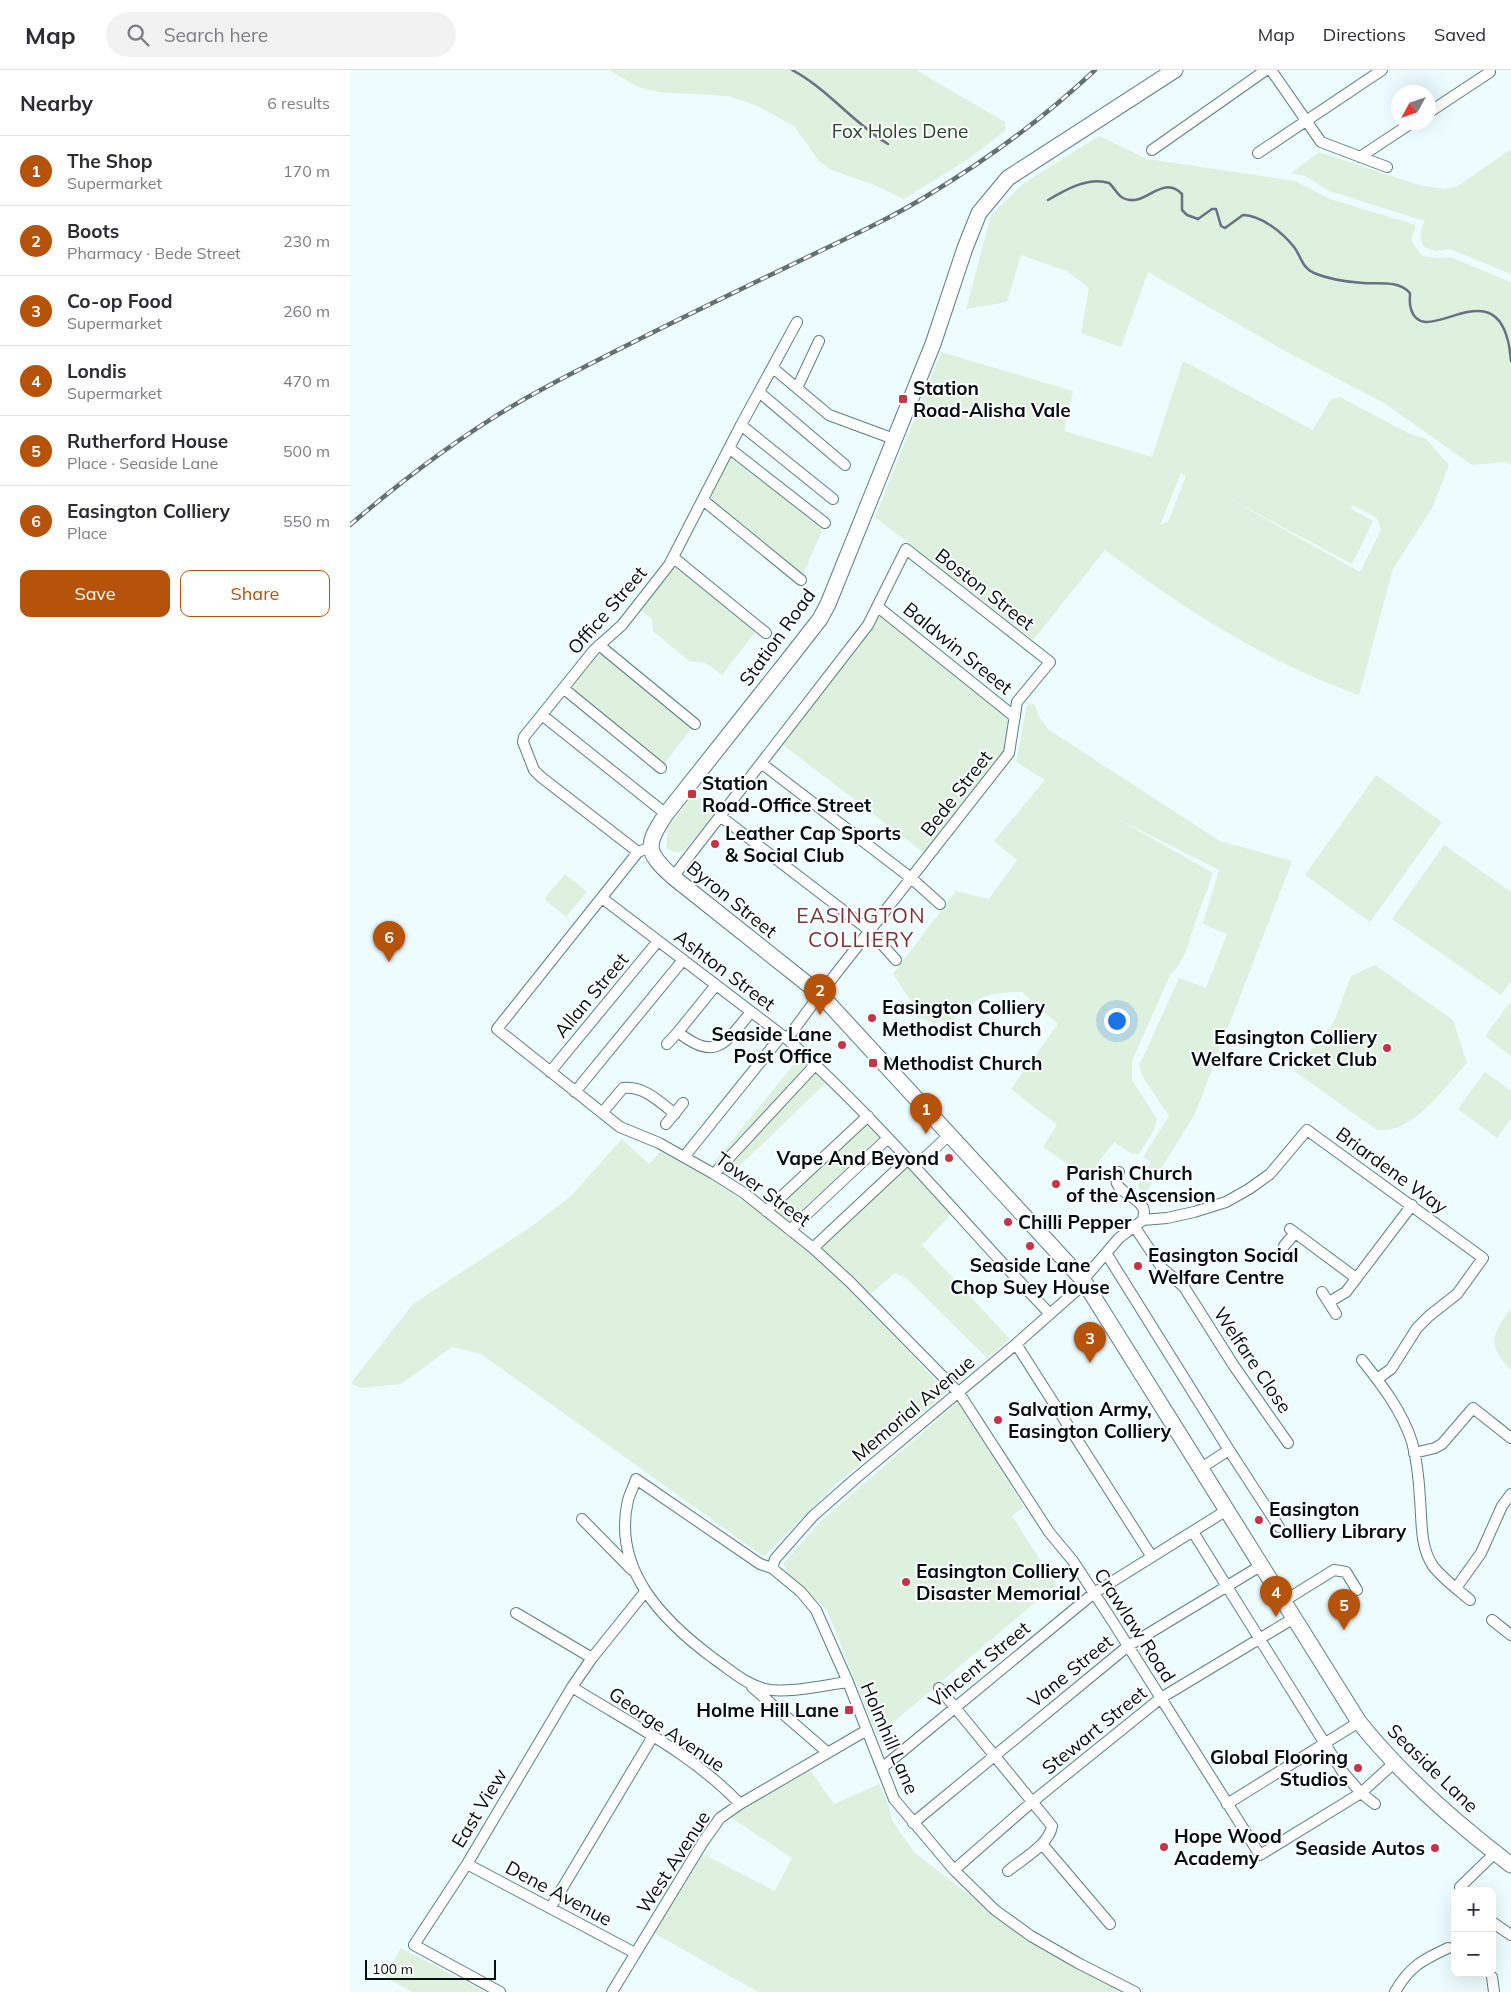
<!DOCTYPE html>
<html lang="en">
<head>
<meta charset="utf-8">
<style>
	:root { --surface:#fff; --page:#f2f2f3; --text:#2b2b33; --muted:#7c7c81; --line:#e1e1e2; --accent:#b45309 }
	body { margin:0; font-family:Mulish,sans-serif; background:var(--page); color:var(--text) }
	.controls { position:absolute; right:15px; bottom:15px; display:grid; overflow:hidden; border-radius:10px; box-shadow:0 5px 20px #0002 }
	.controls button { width:45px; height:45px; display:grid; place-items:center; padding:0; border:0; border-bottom:1px solid var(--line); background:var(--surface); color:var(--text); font:25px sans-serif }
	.compass { position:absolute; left:1041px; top:15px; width:45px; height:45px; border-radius:50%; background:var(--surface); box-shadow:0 5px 20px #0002; rotate:230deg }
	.scale { position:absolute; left:15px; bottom:12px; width:131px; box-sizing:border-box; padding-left:5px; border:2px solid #030e11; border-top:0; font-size:14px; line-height:18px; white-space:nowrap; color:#030e11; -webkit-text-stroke:4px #fff; paint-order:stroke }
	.you { position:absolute; left:766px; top:950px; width:18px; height:18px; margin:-12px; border:4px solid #fff; border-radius:50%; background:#1a73e8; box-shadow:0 0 0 8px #1a73e833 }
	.badge { display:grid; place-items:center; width:32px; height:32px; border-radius:50%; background:var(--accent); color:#fff; font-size:16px; font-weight:700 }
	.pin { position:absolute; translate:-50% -41px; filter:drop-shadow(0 1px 2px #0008) }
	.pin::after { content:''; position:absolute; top:26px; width:18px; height:15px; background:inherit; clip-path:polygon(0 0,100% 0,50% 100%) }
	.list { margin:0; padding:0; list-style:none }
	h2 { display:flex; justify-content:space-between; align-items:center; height:65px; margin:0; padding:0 20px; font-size:21px }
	h2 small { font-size:16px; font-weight:400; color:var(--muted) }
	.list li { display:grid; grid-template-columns:32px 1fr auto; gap:15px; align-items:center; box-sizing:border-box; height:70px; padding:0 20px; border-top:1px solid var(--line) }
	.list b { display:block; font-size:19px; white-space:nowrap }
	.list p { margin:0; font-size:16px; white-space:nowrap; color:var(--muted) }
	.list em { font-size:16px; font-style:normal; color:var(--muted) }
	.actions { display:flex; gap:10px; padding:15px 20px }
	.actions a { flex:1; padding:11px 0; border:1px solid var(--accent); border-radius:10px; text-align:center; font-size:18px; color:var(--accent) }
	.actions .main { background:var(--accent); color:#fff }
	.icon { flex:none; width:28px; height:28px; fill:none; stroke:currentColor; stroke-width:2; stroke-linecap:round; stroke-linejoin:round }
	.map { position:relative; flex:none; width:1161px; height:1922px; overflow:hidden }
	header { display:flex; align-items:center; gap:30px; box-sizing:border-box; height:70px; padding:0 25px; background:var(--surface); border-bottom:1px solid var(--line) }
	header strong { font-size:24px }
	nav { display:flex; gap:28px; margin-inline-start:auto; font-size:18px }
	.search { width:350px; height:45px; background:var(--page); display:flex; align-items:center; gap:12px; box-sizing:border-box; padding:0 18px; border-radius:28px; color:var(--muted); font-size:19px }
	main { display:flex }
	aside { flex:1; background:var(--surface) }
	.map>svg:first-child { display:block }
</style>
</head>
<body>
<header>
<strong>Map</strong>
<div class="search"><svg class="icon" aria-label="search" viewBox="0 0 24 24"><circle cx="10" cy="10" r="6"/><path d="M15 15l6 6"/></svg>Search here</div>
<nav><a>Map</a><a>Directions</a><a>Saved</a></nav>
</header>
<main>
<aside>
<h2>Nearby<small>6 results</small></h2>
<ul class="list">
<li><span class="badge">1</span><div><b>The Shop</b><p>Supermarket</p></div><em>170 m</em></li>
<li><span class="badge">2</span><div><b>Boots</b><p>Pharmacy · Bede Street</p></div><em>230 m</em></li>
<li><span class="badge">3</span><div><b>Co-op Food</b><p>Supermarket</p></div><em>260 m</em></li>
<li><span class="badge">4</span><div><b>Londis</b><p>Supermarket</p></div><em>470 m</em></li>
<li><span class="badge">5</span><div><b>Rutherford House</b><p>Place · Seaside Lane</p></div><em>500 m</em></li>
<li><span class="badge">6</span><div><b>Easington Colliery</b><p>Place</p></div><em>550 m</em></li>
</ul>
<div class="actions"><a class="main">Save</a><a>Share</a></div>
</aside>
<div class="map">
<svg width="1161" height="1922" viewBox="0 0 1161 1922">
	<rect width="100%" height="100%" fill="#edfcff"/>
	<path fill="#def1de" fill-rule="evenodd" d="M259 0H566L655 52 656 60 617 90 554 129 522 114 481 100 469 91 444 56 405 35 378 26 308 22 288 17Z
		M749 66 797 89 945 111 980 129 1066 155 1061 170 1072 186 1088 188 1100 187 1161 212V395L1156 392 1122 395 1034 333 935 281 798 202 771 277 731 263 739 218 717 201 671 185 657 232 616 239 641 145 674 113Z
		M1161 79V204L1100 179 1086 181 1074 177C1069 168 1070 160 1075 151L979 121 955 106 941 103 969 82 1069 115 1094 119 1108 116Z
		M591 282 723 321 714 361 802 387 833 291 963 360 981 329 990 327 1058 363 1076 369 1099 395 1082 438 1043 499 1009 625C917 593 833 538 755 480L683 570 525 447ZM831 403 836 406 818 452 810 455ZM871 424 1002 494 1023 451 1001 439 1002 435 1027 448 1031 460 1010 502Z
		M379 378 475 453 451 510 353 430Z
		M320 492 406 561 372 605 356 593 339 591 303 561 302 549 286 537Z
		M528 537 665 647 659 683 578 786 428 671Z
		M249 575 345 654 311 698 213 618Z
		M684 634 690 648 699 660 870 771 942 791 845 1044 792 1129 788 1115 801 1092 793 1087 819 1046 794 1009 789 996 829 908 856 918 877 864 853 854 869 800 768 749 863 803C858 819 851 835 846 850 839 870 836 891 820 905L782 991V1010L807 1049 803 1062 789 1084 780 1083 764 1072 747 1094 754 1100 745 1113 693 1077 707 1055 661 1019 708 954 672 922C631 923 628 927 598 954L592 950 585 954 565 946 567 940 543 904 606 821 639 829 667 790 644 771 695 710 666 692 677 635Z
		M1026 705 1092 752 1020 852 955 805Z
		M344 723 367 741 334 781C326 783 323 782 316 778L318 758Z
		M1094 775 1161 822V911L1151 925 1042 849Z
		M215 804 237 822 216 847 194 829Z
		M1025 895 1103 950 1117 993C1096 1015 1074 1049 1043 1059 1038 1060 1032 1060 1027 1060L944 1001 983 954 1001 906Z
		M1161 931V986L1135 966Z
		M449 988 477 1012 379 1106 362 1095Z
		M1135 1002 1161 1021V1049L1147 1068 1108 1039Z
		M518 1046 538 1068 440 1160 416 1141Z
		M272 1069 299 1094 311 1081 341 1096 408 1141 480 1200 597 1322 485 1415 414 1487 131 1284 102 1277 51 1314 10 1318 1 1313 63 1234 182 1156 221 1126Z
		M558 1089 605 1140 572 1175 660 1269 637 1288 556 1208 545 1203 516 1228 463 1178Z
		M1161 1238V1300C1136 1275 1142 1265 1161 1238Z
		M608 1332 674 1437 662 1446 706 1515 527 1666 477 1540 439 1505 433 1494 470 1452Z
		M460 1700 484 1734 529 1714 537 1731 542 1750 564 1782 606 1815 679 1869 779 1922H408L304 1863 353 1784 425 1821 442 1788 380 1747Z
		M51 1878 135 1922H62L35 1907Z"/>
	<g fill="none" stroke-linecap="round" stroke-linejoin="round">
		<path stroke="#6a7084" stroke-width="2.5" d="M442 0C478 19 503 53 538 74
			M698 130C715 120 739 106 759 113 764 117 767 125 773 128 795 139 811 103 832 124V140L837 145 848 149 862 139H866L871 156 875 158 893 145C911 145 933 163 944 177 951 186 952 198 964 203 978 209 998 212 1013 213 1029 214 1048 210 1060 223 1060 228 1059 234 1061 239 1073 281 1141 201 1158 271 1160 278 1160 284 1161 291"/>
		<defs>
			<path id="minor" d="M921 0 971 72 1037 97
				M1078 43 1140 2
				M802 80 916 0
				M908 83 1032 0
				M1010 87 1063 52
				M423 298 479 345 544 369
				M447 318 469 271
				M409 322 495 395
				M391 355 483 429
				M379 378 475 453
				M353 430 451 510
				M324 488 416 563
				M528 537 665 647
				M249 575 345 654
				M213 618 311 698
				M192 645 316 744
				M411 693 561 808 590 834
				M370 746 520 861 546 890
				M301 777 288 782 147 959 270 1057 309 1073 364 1104 394 1123 463 1178 499 1211 609 1323 699 1462 723 1491 761 1549 910 1785 1011 1723 1044 1693
				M288 782 191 707 184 700 173 672 174 667 244 580 272 555 319 495 391 355 447 252
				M323 807 518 555 556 479 700 592 667 632 659 683 470 924 437 969
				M252 828 437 969C532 1053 612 1152 700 1244
				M366 915 328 962C366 993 376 972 401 942
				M317 974 328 962
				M200 1002 308 871
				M225 1022 333 890
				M252 1043 273 1018C293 1015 310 1032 325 1044
				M316 1054 333 1033
				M334 1087 432 965
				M565 1097 599 1065
				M769 1102C756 1122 794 1126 794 1142 794 1145 793 1148 793 1150
				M364 1104 466 994
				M416 1141 518 1046
				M784 1156 812 1198 834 1217 884 1296 938 1373
				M940 1159 1006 1208
				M440 1160 538 1068
				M934 1176 945 1163
				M463 1178 558 1089
				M756 1183 879 1380 929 1457
				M733 1210 769 1168 793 1150 817 1148 844 1142 876 1132 899 1119 920 1104 957 1060 1133 1188 1107 1224 1079 1246 1067 1258 1041 1299 1027 1309
				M972 1222 986 1244
				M979 1232 996 1222 1062 1135
				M666 1274 802 1487
				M1012 1290C1032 1315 1052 1341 1062 1372 1067 1390 1069 1411 1070 1429 1072 1452 1070 1477 1083 1496 1093 1509 1107 1519 1120 1530
				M1064 1383 1085 1378 1092 1374 1123 1338 1161 1368
				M851 1398 879 1380
				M232 1449 282 1500
				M843 1462 992 1701 1011 1723 1025 1734
				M422 1498 425 1489 463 1446 505 1409 666 1274 735 1213
				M1106 1518 1131 1483 1152 1436 1161 1424
				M934 1531 984 1500 996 1502 1007 1520
				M166 1543 242 1588
				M1142 1550 1161 1565
				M498 1612C475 1615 436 1624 415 1619 395 1614 379 1599 363 1588 312 1550 262 1499 278 1430 280 1423 284 1416 286 1409L410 1494 422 1498 451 1522 466 1540 498 1612 544 1729 604 1800 645 1840 681 1866 728 1893 785 1922
				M222 1617C279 1653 343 1684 390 1734
				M402 1617 477 1682
				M589 1618 702 1756C699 1775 672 1789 658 1801
				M532 1698 744 1523 877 1440
				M877 1734 1009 1652
				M563 1753 778 1576 912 1495
				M692 1774 760 1854
				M117 1794 285 1883
				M604 1800 682 1732 811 1628 944 1548
				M1111 1821 1110 1817 1145 1783
				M201 1837 303 1666
				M1142 1852 1161 1865
				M1142 1907 1144 1922
				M150 1922 64 1875 117 1794 222 1617 242 1588 295 1522
				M262 1922 353 1772 370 1748 390 1734 517 1660
				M1045 1922C1059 1897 1072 1890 1098 1878"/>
			<path id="secondary" d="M825 0 658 108 629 143 615 178 583 274 478 534 470 549 438 590 316 744C296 775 294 781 323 807L470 924 733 1210 1009 1652C1052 1706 1106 1753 1161 1795"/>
		</defs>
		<use href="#minor" stroke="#5b7e85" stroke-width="12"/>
		<use href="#secondary" stroke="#5b7e85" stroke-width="17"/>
		<use href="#minor" stroke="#fff" stroke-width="10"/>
		<use href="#secondary" stroke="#fff" stroke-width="15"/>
		<defs>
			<path id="rail" d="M0 455C62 402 126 354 198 316 277 274 358 235 439 196 486 173 535 152 580 124 638 89 696 46 745 0"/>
		</defs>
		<use href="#rail" stroke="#637073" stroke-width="4.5"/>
		<use href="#rail" stroke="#fff" stroke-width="2.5" stroke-dasharray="8" stroke-linecap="butt"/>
	</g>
	<g fill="#c53547" stroke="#fff" stroke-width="2">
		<rect x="548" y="324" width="10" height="10" rx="2.5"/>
		<rect x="337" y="719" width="10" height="10" rx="2.5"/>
		<circle cx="365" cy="774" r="5"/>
		<circle cx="522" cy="948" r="5"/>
		<circle cx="492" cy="975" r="5"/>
		<circle cx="1037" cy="978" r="5"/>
		<rect x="518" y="988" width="10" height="10" rx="2.5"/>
		<circle cx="599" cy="1088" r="5"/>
		<circle cx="706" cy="1114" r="5"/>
		<circle cx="658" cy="1152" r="5"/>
		<circle cx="680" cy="1176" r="5"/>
		<circle cx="788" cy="1196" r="5"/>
		<circle cx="648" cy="1350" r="5"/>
		<circle cx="909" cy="1450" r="5"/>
		<circle cx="556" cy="1512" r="5"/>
		<rect x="494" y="1635" width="10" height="10" rx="2.5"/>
		<circle cx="1008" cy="1698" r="5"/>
		<circle cx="814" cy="1777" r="5"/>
		<circle cx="1085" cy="1778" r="5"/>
	</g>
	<g text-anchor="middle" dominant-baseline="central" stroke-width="4" stroke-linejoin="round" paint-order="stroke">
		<g font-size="19" fill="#244826" stroke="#fff">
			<text x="550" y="61">Fox Holes Dene</text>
		</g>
		<g font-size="19" font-weight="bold" fill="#030e11" stroke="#fff" text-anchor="start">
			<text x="563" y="318">Station<tspan x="563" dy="22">Road-Alisha Vale</tspan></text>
			<text x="352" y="713">Station<tspan x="352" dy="22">Road-Office Street</tspan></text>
			<text x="375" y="763">Leather Cap Sports<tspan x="375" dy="22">&amp; Social Club</tspan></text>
			<text x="532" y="937">Easington Colliery<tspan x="532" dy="22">Methodist Church</tspan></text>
			<text x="482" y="964" text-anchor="end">Seaside Lane<tspan x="482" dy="22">Post Office</tspan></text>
			<text x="1027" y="967" text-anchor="end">Easington Colliery<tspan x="1027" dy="22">Welfare Cricket Club</tspan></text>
			<text x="533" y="993">Methodist Church</text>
			<text x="589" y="1088" text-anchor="end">Vape And Beyond</text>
			<text x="716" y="1103">Parish Church<tspan x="716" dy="22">of the Ascension</tspan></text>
			<text x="668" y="1152">Chilli Pepper</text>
			<text x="798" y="1185">Easington Social<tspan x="798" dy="22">Welfare Centre</tspan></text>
			<text x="680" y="1195" text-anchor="middle">Seaside Lane<tspan x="680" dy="22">Chop Suey House</tspan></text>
			<text x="658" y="1339">Salvation Army,<tspan x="658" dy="22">Easington Colliery</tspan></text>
			<text x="919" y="1439">Easington<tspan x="919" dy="22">Colliery Library</tspan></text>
			<text x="566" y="1501">Easington Colliery<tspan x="566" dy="22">Disaster Memorial</tspan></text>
			<text x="489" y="1640" text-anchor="end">Holme Hill Lane</text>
			<text x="998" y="1687" text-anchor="end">Global Flooring<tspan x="998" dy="22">Studios</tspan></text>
			<text x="824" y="1766">Hope Wood<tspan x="824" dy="22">Academy</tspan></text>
			<text x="1075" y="1778" text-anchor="end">Seaside Autos</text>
		</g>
		<g font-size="19" fill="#030e11" stroke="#fff">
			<text transform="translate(635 519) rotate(38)">Boston Street</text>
			<text transform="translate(257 540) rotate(-49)">Office Street</text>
			<text transform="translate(427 567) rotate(-54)">Station Road</text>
			<text transform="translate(608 578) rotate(39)">Baldwin Sreeet</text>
			<text transform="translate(606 723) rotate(-52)">Bede Street</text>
			<text transform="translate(382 829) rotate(39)">Byron Street</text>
			<text transform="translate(375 900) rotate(37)">Ashton Street</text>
			<text transform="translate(241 925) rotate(-50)">Allan Street</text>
			<text transform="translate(1042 1100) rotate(36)">Briardene Way</text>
			<text transform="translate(413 1119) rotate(36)">Tower Street</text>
			<text transform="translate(903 1290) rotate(56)">Welfare Close</text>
			<text transform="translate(563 1338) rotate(-40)">Memorial Avenue</text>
			<text transform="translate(785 1555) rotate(57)">Crawlaw Road</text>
			<text transform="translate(629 1594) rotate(-39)">Vincent Street</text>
			<text transform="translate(720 1601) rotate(-39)">Vane Street</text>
			<text transform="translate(317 1659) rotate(34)">George Avenue</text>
			<text transform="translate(744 1660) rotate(-39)">Stewart Street</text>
			<text transform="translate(540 1668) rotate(67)">Holmhill Lane</text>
			<text transform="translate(1083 1698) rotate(44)">Seaside Lane</text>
			<text transform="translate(129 1738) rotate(-59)">East View</text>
			<text transform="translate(323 1792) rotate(-57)">West Avenue</text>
			<text transform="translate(209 1823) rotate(28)">Dene Avenue</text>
		</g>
		<g font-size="21" letter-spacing="1" fill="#7b3337" stroke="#fff">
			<text x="511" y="845">EASINGTON<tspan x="511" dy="24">COLLIERY</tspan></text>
		</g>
	</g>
</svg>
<div class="controls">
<button>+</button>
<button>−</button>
</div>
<svg class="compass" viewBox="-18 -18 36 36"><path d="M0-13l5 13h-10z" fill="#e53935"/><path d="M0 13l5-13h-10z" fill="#7c7c81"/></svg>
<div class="scale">100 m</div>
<div class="you"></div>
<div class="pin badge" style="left:576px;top:1064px">1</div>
<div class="pin badge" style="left:470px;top:945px">2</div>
<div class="pin badge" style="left:740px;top:1293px">3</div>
<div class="pin badge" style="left:926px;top:1547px">4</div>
<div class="pin badge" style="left:994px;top:1560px">5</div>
<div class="pin badge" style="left:39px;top:892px">6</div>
</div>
</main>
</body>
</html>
